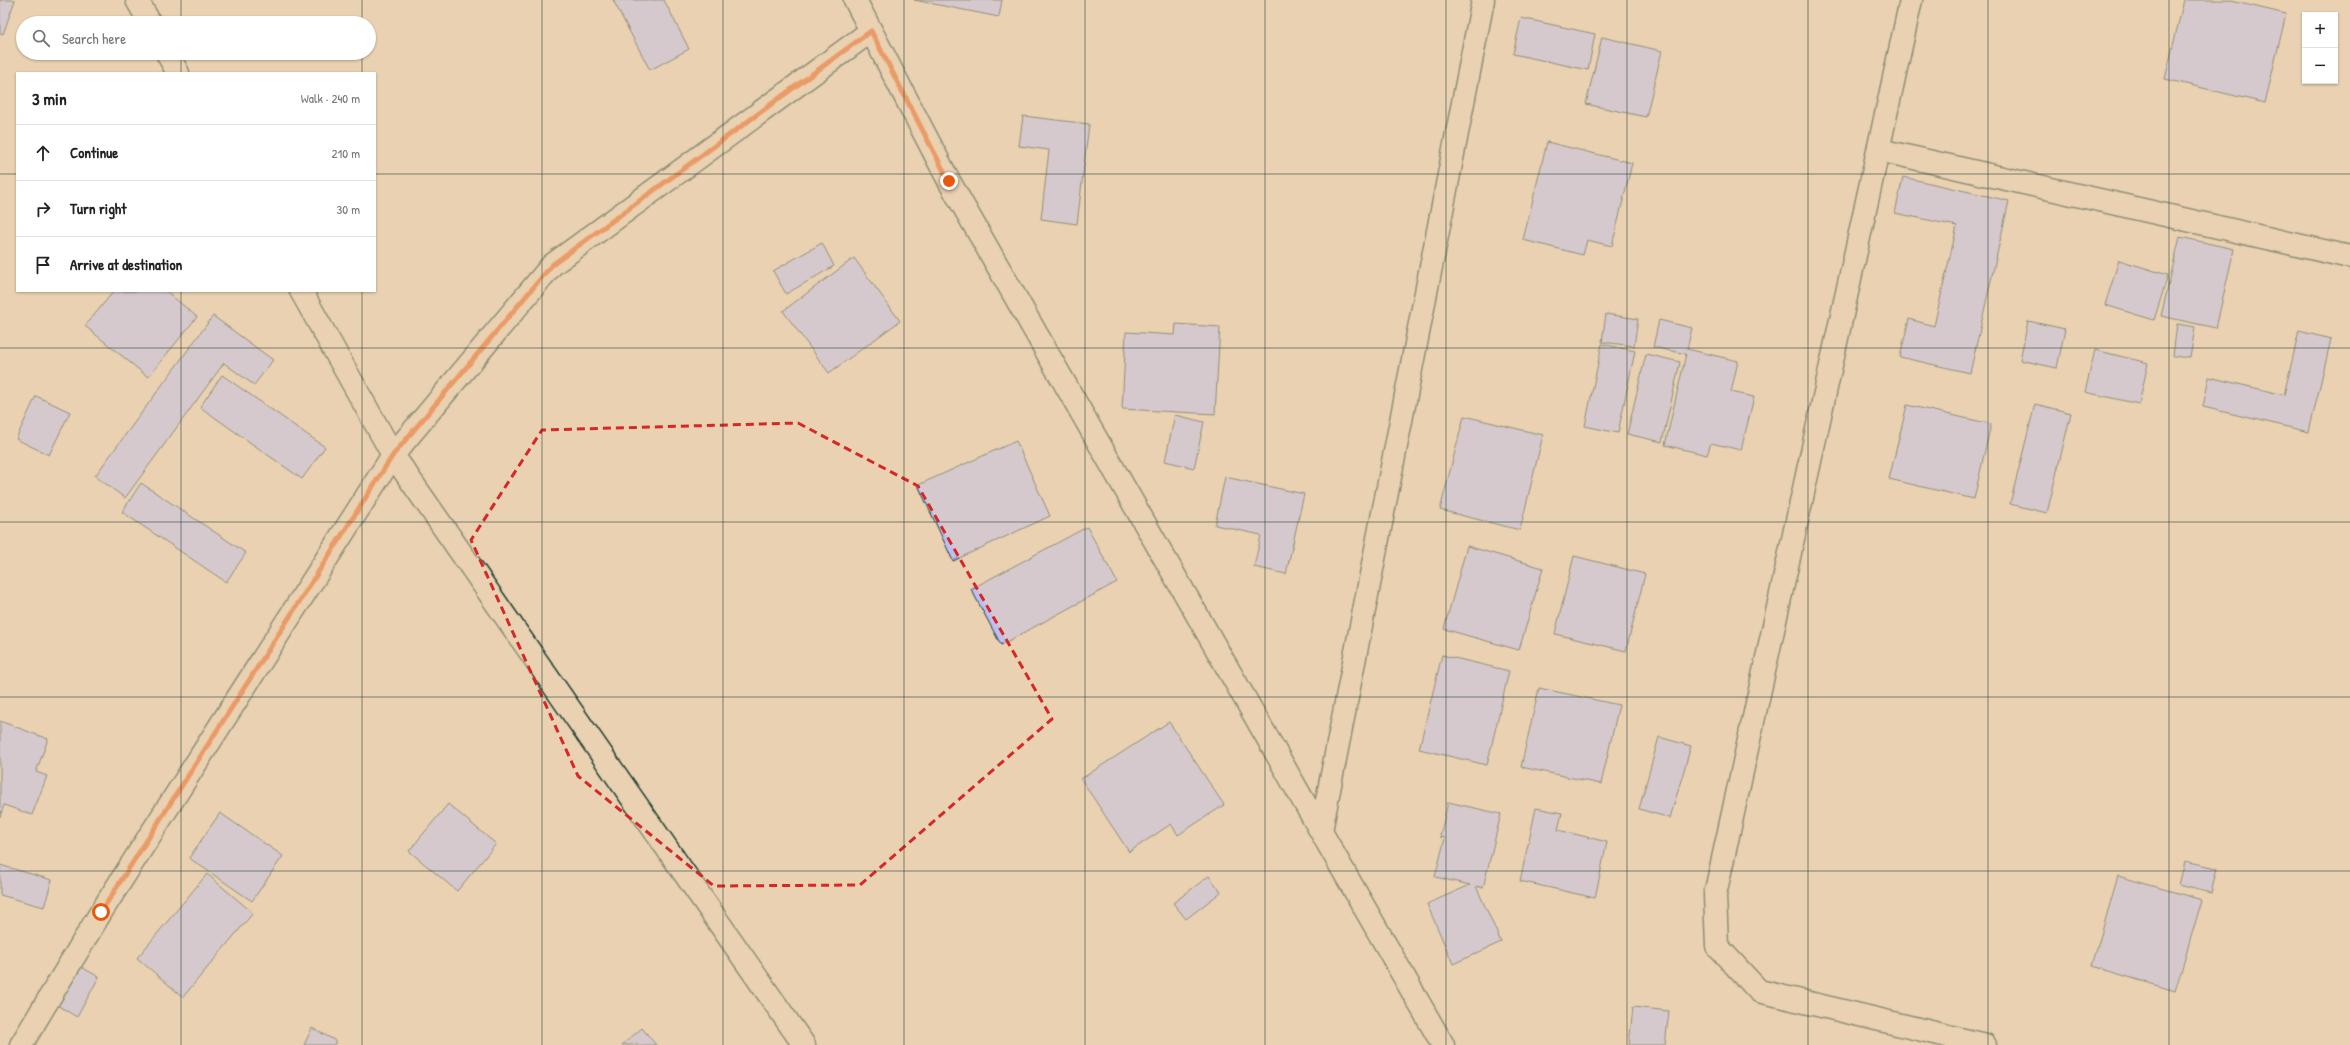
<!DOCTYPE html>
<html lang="en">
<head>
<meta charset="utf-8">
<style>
	:root { --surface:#fff; --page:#f2f2f2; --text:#222; --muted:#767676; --line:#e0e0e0 }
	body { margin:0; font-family:"Patrick Hand",sans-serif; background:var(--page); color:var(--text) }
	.controls { position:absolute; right:12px; top:12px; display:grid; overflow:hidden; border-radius:0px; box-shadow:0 1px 3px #0004 }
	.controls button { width:36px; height:36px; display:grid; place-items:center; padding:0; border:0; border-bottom:1px solid var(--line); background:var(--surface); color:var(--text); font:20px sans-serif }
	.stop { position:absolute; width:12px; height:12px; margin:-9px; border:3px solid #ea580c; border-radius:50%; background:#fff }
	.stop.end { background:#ea580c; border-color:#fff; box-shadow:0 1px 4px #0008 }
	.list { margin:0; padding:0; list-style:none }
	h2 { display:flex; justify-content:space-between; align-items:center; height:52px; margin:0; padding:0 16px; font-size:17px }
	h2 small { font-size:13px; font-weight:400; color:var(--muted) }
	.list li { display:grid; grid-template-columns:26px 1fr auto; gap:12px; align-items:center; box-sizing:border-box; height:56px; padding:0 16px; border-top:1px solid var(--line) }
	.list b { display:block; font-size:15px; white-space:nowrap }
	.list em { font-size:13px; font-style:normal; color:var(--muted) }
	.icon { flex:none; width:22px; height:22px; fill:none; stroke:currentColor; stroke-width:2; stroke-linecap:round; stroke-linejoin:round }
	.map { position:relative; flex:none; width:2350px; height:1045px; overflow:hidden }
	.search { position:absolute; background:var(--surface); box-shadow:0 1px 3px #0004; left:16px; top:16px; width:360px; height:44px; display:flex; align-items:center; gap:10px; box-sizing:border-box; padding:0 14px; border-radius:22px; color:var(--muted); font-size:15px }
	.panel { position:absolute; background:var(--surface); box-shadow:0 1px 3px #0004; left:16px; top:72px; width:360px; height:220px; border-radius:0px }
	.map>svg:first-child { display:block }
</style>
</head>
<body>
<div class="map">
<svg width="2350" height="1045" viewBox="0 0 2350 1045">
	<rect width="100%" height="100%" fill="#e9d1b1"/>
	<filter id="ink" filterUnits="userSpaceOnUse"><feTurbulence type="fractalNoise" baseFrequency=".025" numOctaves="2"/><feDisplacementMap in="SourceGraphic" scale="8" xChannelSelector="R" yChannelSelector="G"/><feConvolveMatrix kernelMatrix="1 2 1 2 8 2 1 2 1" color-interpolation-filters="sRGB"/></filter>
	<g filter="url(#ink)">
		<path fill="#bfbff1" stroke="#1f3d34" d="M0 0H15L3 34 0 33Z
			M613 0H664L689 49 650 70Z
			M914 0H1002L999 17Z
			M2184 0H2227L2286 14 2265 103 2165 79Z
			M1521 18 1595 34 1588 70 1513 54Z
			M1602 37 1662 51 1646 117 1586 104Z
			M1023 116 1089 124 1077 224 1041 219 1049 150 1019 146Z
			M1547 142 1632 163 1612 246 1587 240 1583 255 1523 240Z
			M1903 177 2009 201 1970 373 1900 357 1909 319 1934 326 1957 226 1895 213Z
			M2180 237 2234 249 2216 328 2161 316Z
			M822 243 834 266 786 294 773 271Z
			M854 258 900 321 829 373 783 311Z
			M2119 260 2168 275 2154 320 2105 305Z
			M114 291H166L197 317 148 377 85 326Z
			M1606 314 1638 319 1634 346 1602 342Z
			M213 316 273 360 254 385 224 363 125 498 95 476Z
			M1659 320 1692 328 1687 349 1738 361 1731 392 1754 397 1741 450 1711 443 1707 455 1665 445 1686 354 1653 347Z
			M2028 321 2065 329 2057 368 2020 360Z
			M1176 324 1220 327 1215 414 1122 409 1126 332 1175 335Z
			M2177 324 2195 327 2190 358 2173 356Z
			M2299 331 2331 339 2309 432 2203 407 2209 377 2284 395Z
			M1602 344 1635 351 1618 433 1585 426Z
			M2095 350 2148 363 2139 404 2085 392Z
			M1646 354 1680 362 1662 442 1627 434Z
			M222 375 325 447 302 479 200 407Z
			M36 396 70 412 49 455 16 439Z
			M2035 404 2071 413 2047 513 2010 504Z
			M1907 405 1991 424 1974 499 1889 479Z
			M1175 415 1204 422 1194 468 1165 461Z
			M1464 416 1543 435 1520 530 1440 510Z
			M1016 441 1050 516 953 561 918 485Z
			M1225 477 1304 494 1286 574 1254 567 1261 535 1215 525Z
			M141 483 246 553 226 582 122 512Z
			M1087 527 1117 582 1001 645 971 589Z
			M1467 546 1543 568 1519 650 1444 629Z
			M1574 556 1645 574 1626 651 1555 634Z
			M1442 655 1509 671 1487 765 1419 749Z
			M1539 688 1619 705 1601 784 1521 767Z
			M0 721 48 739 36 772 47 776 32 815 4 805 0 817Z
			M1169 722 1224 805 1178 835 1171 824 1129 852 1081 779Z
			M1659 737 1691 746 1670 818 1639 809Z
			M1448 802 1501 814 1483 888 1476 886 1501 942 1453 964 1427 904 1470 885 1435 877 1445 838 1440 837Z
			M448 804 496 844 457 891 409 851Z
			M1536 808 1562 813 1558 830 1607 842 1595 898 1520 881Z
			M220 813 283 856 252 901 189 858Z
			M2185 861 2217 868 2211 893 2179 885Z
			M0 865 52 880 44 907 0 895Z
			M207 874 253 913 183 997 137 958Z
			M1209 876 1221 892 1186 919 1173 903Z
			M2118 876 2202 900 2175 991 2092 966Z
			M74 963 99 977 77 1017 52 1002Z
			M1633 1007 1669 1011 1665 1045H1629Z
			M312 1028 336 1041 334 1045H304Z
			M642 1028 656 1045H622Z"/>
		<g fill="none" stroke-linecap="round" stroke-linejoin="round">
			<defs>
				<path id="minor" d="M137 0 150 23
					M855 0 949 181 1443 1045
					M1911 0 1715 895 1717 946 1759 991 1985 1045
					M167 53 178 73
					M1879 150 2350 257
					M301 291 393 455 804 1045
					M1321 831 1483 0
					M21 1045 101 912 393 455 552 265 871 31"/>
			</defs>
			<use href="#minor" stroke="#1f3d34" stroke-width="25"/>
			<use href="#minor" stroke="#e9d1b1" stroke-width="22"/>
		</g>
	</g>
	<g fill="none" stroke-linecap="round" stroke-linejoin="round" filter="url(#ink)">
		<path stroke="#ea580c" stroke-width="5" d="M101 912 393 455 552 265 871 31 949 181"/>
	</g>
	<path d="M0 0H2350V1045H0ZM798 423 918 486 1052 719 860 885 714 886 578 776 471 540 542 430Z" fill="#e9d1b1" fill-opacity=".55" fill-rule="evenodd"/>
	<path fill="none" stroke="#d62828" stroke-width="3" stroke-dasharray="8 5" stroke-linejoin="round" d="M798 423 918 486 1052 719 860 885 714 886 578 776 471 540 542 430Z"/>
	<path fill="none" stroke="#1f3d34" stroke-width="1" stroke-opacity="0.55" d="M181 0V23M362 0V23M542 0V1045M723 0V1045M904 0V1045M1085 0V1045M1265 0V1045M1446 0V1045M1627 0V1045M1808 0V1045M1988 0V1045M2169 0V1045M181 53V73M362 53V73M0 174H17M375 174H2350M181 291V1045M362 291V1045M0 348H2350M0 522H2350M0 697H2350M0 871H2350"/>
</svg>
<div class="controls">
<button>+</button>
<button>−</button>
</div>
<div class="stop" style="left:101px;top:912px"></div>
<div class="stop end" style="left:949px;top:181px"></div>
<div class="search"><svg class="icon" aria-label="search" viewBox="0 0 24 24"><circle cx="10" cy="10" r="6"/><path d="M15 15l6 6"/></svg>Search here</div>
<section class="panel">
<h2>3 min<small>Walk · 240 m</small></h2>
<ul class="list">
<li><svg class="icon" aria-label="ahead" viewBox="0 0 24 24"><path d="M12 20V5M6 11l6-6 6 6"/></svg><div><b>Continue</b></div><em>210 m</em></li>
<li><svg class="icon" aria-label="right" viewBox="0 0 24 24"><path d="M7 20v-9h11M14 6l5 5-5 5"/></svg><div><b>Turn right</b></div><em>30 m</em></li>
<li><svg class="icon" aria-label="arrive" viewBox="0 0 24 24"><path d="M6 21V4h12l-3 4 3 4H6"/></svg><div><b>Arrive at destination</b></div></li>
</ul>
</section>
</div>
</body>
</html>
